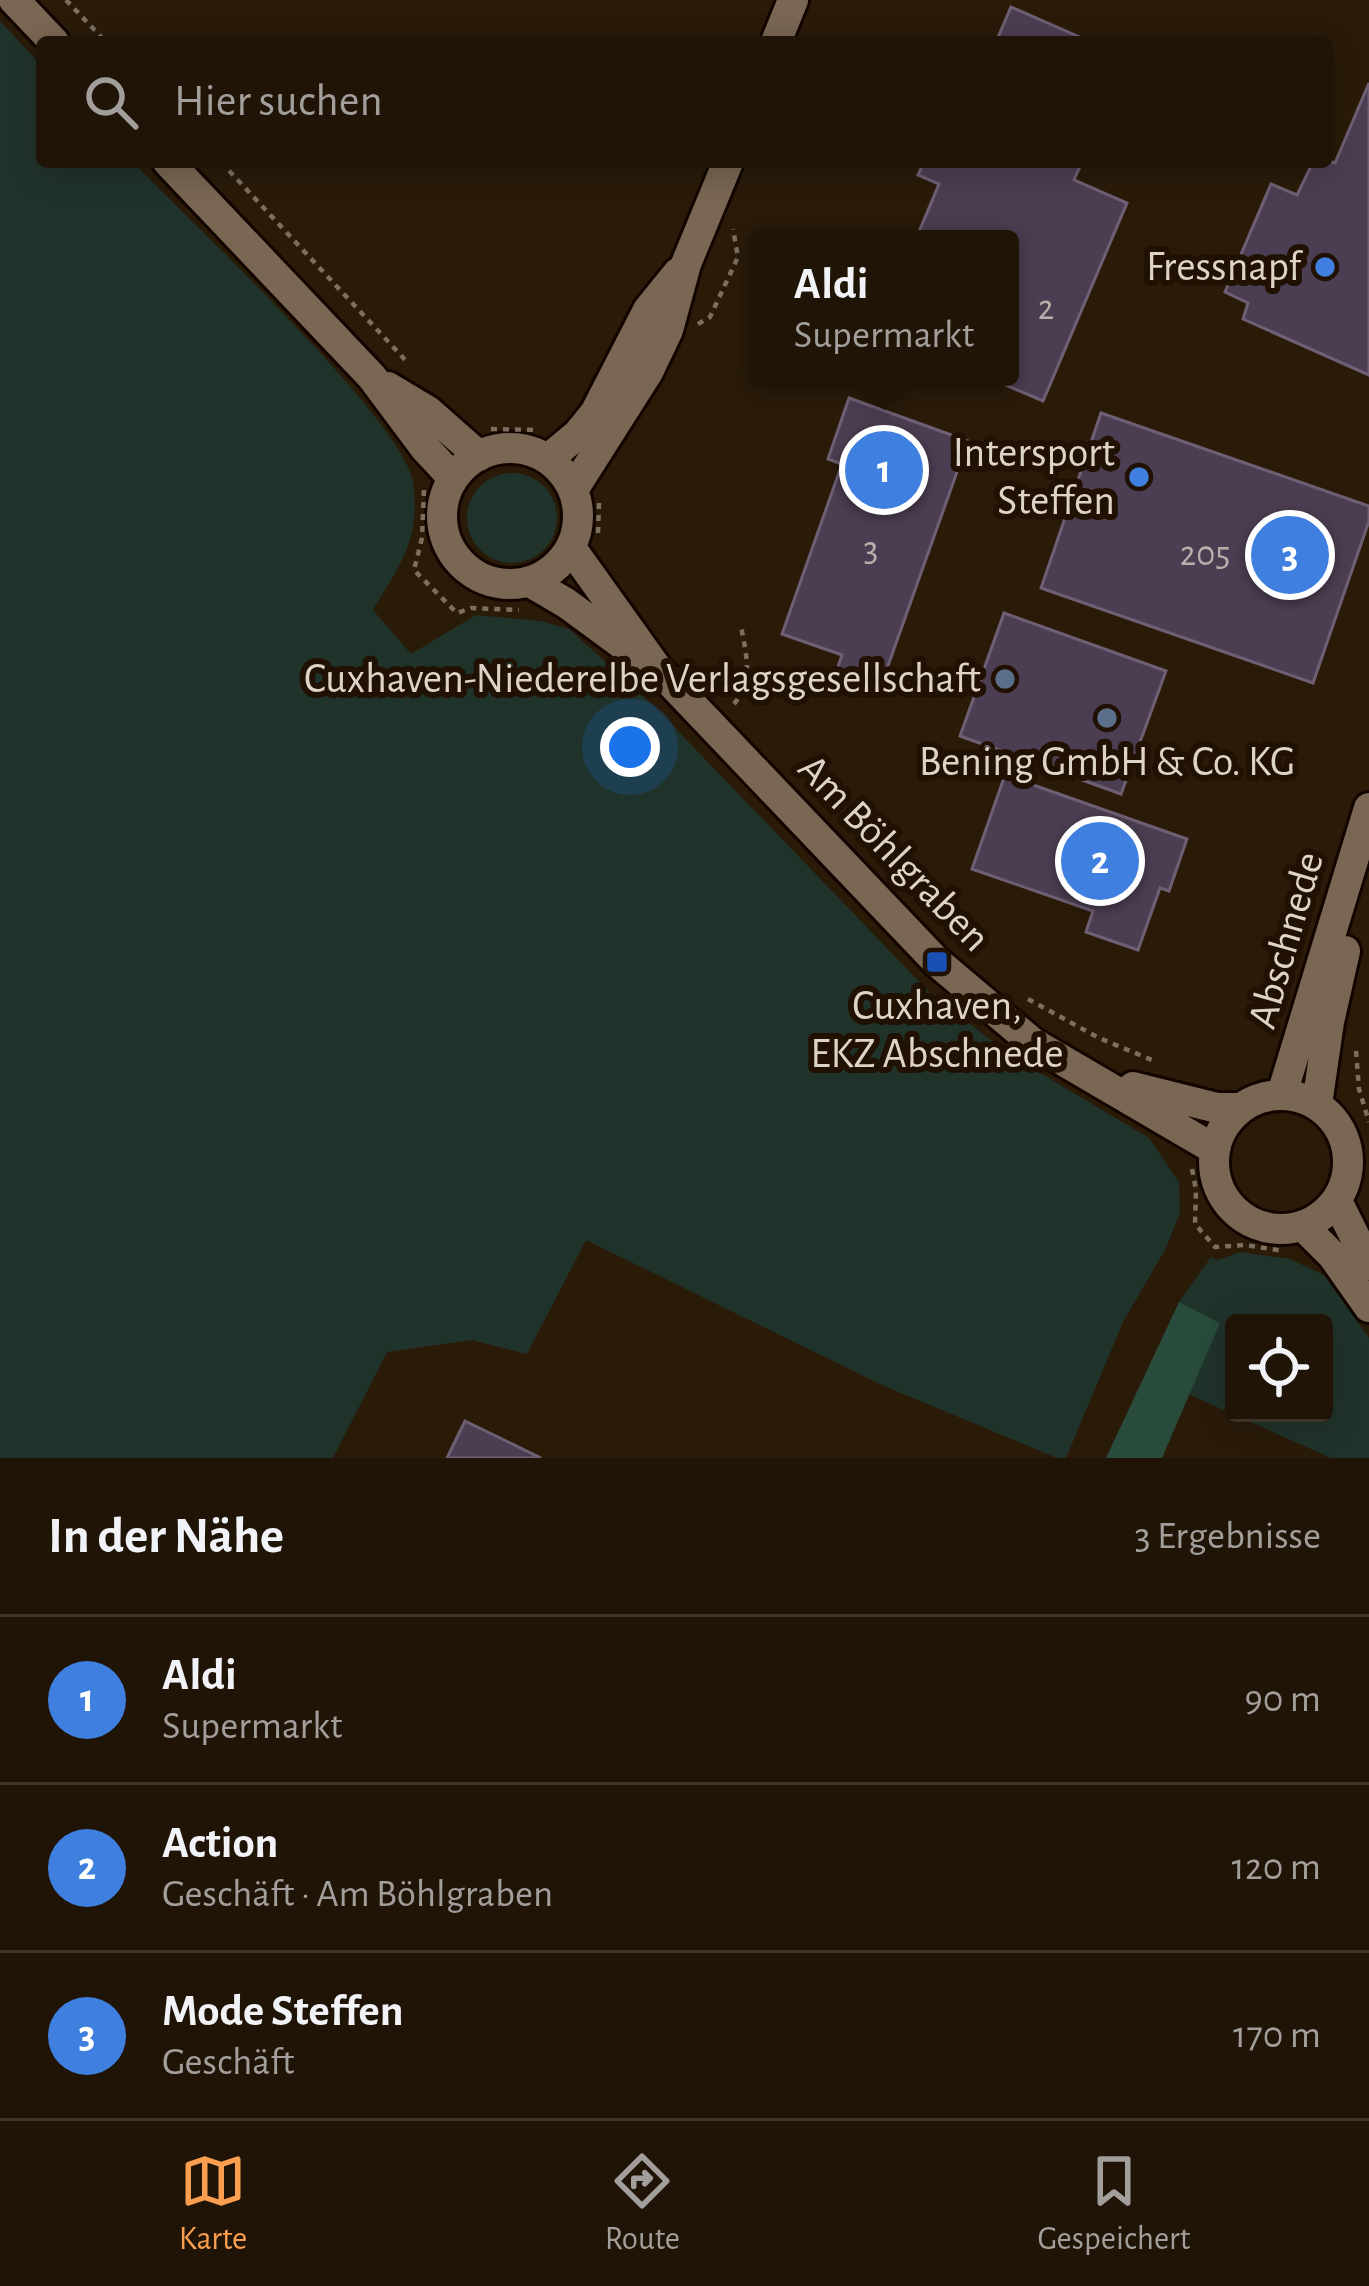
<!DOCTYPE html>
<html lang="de">
<head>
<meta charset="utf-8">
<style>
	:root { --surface:#201407; --page:#2d2115; --text:#f1f3f6; --muted:#a29e9b; --line:#3d3328; --accent:#fa9f4f }
	body { margin:0; font-family:"Alegreya Sans",sans-serif; background:var(--page); color:var(--text) }
	.controls { position:absolute; right:36px; bottom:36px; display:grid; overflow:hidden; border-radius:12px; box-shadow:0 6px 30px #0003 }
	.controls button { width:108px; height:108px; display:grid; place-items:center; padding:0; border:0; border-bottom:3px solid var(--line); background:var(--surface); color:var(--text); font:60px sans-serif }
	.you { position:absolute; left:630px; top:747px; width:42px; height:42px; margin:-30px; border:9px solid #fff; border-radius:50%; background:#1a73e8; box-shadow:0 0 0 18px #1a73e833 }
	.badge { display:grid; place-items:center; width:78px; height:78px; border-radius:50%; background:var(--accent); color:#fff; font-size:39px; font-weight:700 }
	.pin { position:absolute; translate:-50% -50%; border:6px solid #fff; box-shadow:0 3px 12px #0006 }
	.popup { position:absolute; left:749px; top:230px; width:270px; height:156px; box-sizing:border-box; display:grid; place-content:center; border-radius:12px; background:var(--surface); filter:drop-shadow(0 3px 9px #0005); font-size:39px; white-space:nowrap; color:var(--muted) }
	.popup b { font-size:45px; color:var(--text) }
	.popup::after { content:''; position:absolute; left:50%; top:100%; margin-left:-24px; border:24px solid transparent; border-top-color:var(--surface) }
	.list { margin:0; padding:0; list-style:none }
	h2 { display:flex; justify-content:space-between; align-items:center; height:156px; margin:0; padding:0 48px; font-size:51px }
	h2 small { font-size:39px; font-weight:400; color:var(--muted) }
	.list li { display:grid; grid-template-columns:78px 1fr auto; gap:36px; align-items:center; box-sizing:border-box; height:168px; padding:0 48px; border-top:3px solid var(--line) }
	.list b { display:block; font-size:45px; white-space:nowrap }
	.list p { margin:0; font-size:39px; white-space:nowrap; color:var(--muted) }
	.list em { font-size:39px; font-style:normal; color:var(--muted) }
	.icon { flex:none; width:66px; height:66px; fill:none; stroke:currentColor; stroke-width:2; stroke-linecap:round; stroke-linejoin:round }
	.map { position:relative; flex:none; width:1369px; height:1458px; overflow:hidden }
	.search { position:absolute; background:var(--surface); box-shadow:0 6px 30px #0003; left:36px; right:36px; top:36px; height:132px; display:flex; align-items:center; gap:30px; box-sizing:border-box; padding:0 42px; border-radius:12px; color:var(--muted); font-size:45px }
	.sheet { height:660px; background:var(--surface) }
	nav { display:flex; justify-content:space-around; align-items:center; box-sizing:border-box; height:168px; border-top:3px solid var(--line); background:var(--surface); font-size:33px; color:var(--muted) }
	nav a { display:grid; justify-items:center; gap:6px }
	nav .on { color:var(--accent) }
	.map>svg:first-child { display:block }
</style>
</head>
<body>
<div class="map">
<svg width="1369" height="1458" viewBox="0 0 1369 1458">
	<rect width="100%" height="100%" fill="#2a1b09"/>
	<path fill="#20332b" fill-rule="evenodd" d="M0 21 42 66V162H133C187 219 403 419 413 482 421 540 400 564 373 610L411 654 476 615 541 621 569 629 653 705 930 993 1010 1055 1149 1138 1179 1182 1180 1212 1166 1248 1123 1322 1066 1458H1057L884 1386 586 1240 527 1354 472 1340 387 1352 333 1458H0Z
		M467 518a45 45 0 1 1 90 0a45 45 0 1 1-90 0Z
		M1240 1252 1290 1259 1324 1275 1369 1338V1458H1331L1188 1394 1219 1323 1179 1302 1211 1257 1218 1260ZM1234 1323H1324V1413H1234Z"/>
	<path fill="#284b3c" d="M1179 1302 1220 1323 1162 1458H1106Z"/>
	<path fill="#4c3e52" stroke="#6f5f74" stroke-width="3" d="M1011 7 1091 42H996Z
		M1369 83V375L1243 319 1248 303 1225 292 1271 184 1297 195 1313 162 1327 160 1335 163Z
		M924 162H1082L1074 180 1127 203 1043 401 987 377H1010V239H916L939 184 918 175Z
		M849 398 968 441 879 691 835 675 842 655 782 634 842 464 828 459Z
		M1101 413 1369 506V521L1313 683 1041 588Z
		M1004 613 1166 671 1121 794 960 736Z
		M1005 775 1187 839 1169 891 1160 888 1138 950 1086 932 1093 911 972 869Z
		M465 1421 541 1458H447Z"/>
	<g fill="none" stroke-linecap="round" stroke-linejoin="round">
		<defs>
			<path id="minor" d="M14 0 54 42
				M776 42 793 0
				M168 162 372 377 425 448 452 477
				M388 387 428 411 479 456
				M442 516a68 68 0 1 1 136 0a68 68 0 1 1-136 0Z
				M548 459 578 434 595 413 648 310 678 273
				M573 490 648 372 668 330 686 264 728 162
				M571 548 656 667 937 962 1033 1043 1214 1149
				M530 582 566 603 634 653
				M1133 1087 1217 1108H1241
				M1282 1094 1369 808
				M1214 1162a67 67 0 1 1 134 0a67 67 0 1 1-134 0Z
				M1317 1104 1329 1022 1345 951
				M1337 1201 1369 1265
				M1303 1226 1333 1256 1369 1307"/>
		</defs>
		<use href="#minor" stroke="#120500" stroke-width="36"/>
		<path stroke="#7c6f60" stroke-width="4.5" stroke-dasharray="6 6" stroke-linecap="butt" d="M66 0 106 42
			M221 162 409 364
			M698 324 710 317 738 257 733 229
			M491 429 539 430
			M424 490 422 538 414 570 457 613 471 608 519 610
			M598 533 599 503
			M734 704C754 680 746 654 741 626
			M1028 999 1099 1038 1152 1060
			M1356 1051 1359 1089 1369 1122
			M1192 1169 1196 1190 1195 1224 1215 1247 1245 1245 1284 1251"/>
		<use href="#minor" stroke="#796653" stroke-width="30"/>
	</g>
	<g fill="#3f7fe0" stroke="#201102" stroke-width="4.5">
		<circle cx="1325" cy="267" r="12"/>
		<circle cx="1139" cy="477" r="12"/>
	</g>
	<g fill="#5c6f8a" stroke="#201102" stroke-width="4.5">
		<circle cx="1005" cy="679" r="12"/>
		<circle cx="1107" cy="718" r="12"/>
	</g>
	<rect fill="#1a4fb4" stroke="#201102" stroke-width="4.5" x="925" y="950" width="24" height="24" rx="6"/>
	<g text-anchor="middle" dominant-baseline="central" stroke-width="12" stroke-linejoin="round" paint-order="stroke">
		<g font-size="36" fill="#b9aeaa">
			<text x="1046" y="308">2</text>
			<text x="871" y="549">3</text>
			<text x="1205" y="554">205</text>
		</g>
		<g font-size="42" fill="#ddd3c8" stroke="#201102" text-anchor="end">
			<text x="1301" y="267">Fressnapf</text>
			<text x="1115" y="453">Intersport<tspan x="1115" dy="48">Steffen</tspan></text>
			<text x="981" y="679">Cuxhaven-Niederelbe Verlagsgesellschaft</text>
			<text x="1107" y="762" text-anchor="middle">Bening GmbH &amp; Co. KG</text>
			<text x="937" y="1006" text-anchor="middle">Cuxhaven,<tspan x="937" dy="48">EKZ Abschnede</tspan></text>
		</g>
		<g font-size="42" fill="#ddd3c8" stroke="#201102">
			<text transform="translate(894 853) rotate(46)">Am Böhlgraben</text>
			<text transform="translate(1286 940) rotate(-74)">Abschnede</text>
		</g>
	</g>
</svg>
<div class="controls">
<button><svg class="icon" aria-label="locate" viewBox="0 0 24 24"><circle cx="12" cy="12" r="6"/><path d="M12 2v4M12 18v4M2 12h4M18 12h4"/></svg></button>
</div>
<div class="you"></div>
<div class="pin badge" style="left:884px;top:470px;background:#3f7fe0">1</div>
<div class="popup"><b>Aldi</b>Supermarkt</div>
<div class="pin badge" style="left:1100px;top:861px;background:#3f7fe0">2</div>
<div class="pin badge" style="left:1290px;top:555px;background:#3f7fe0">3</div>
<div class="search"><svg class="icon" aria-label="search" viewBox="0 0 24 24"><circle cx="10" cy="10" r="6"/><path d="M15 15l6 6"/></svg>Hier suchen</div>
</div>
<section class="sheet">
<h2>In der Nähe<small>3 Ergebnisse</small></h2>
<ul class="list">
<li><span class="badge" style="background:#3f7fe0">1</span><div><b>Aldi</b><p>Supermarkt</p></div><em>90 m</em></li>
<li><span class="badge" style="background:#3f7fe0">2</span><div><b>Action</b><p>Geschäft · Am Böhlgraben</p></div><em>120 m</em></li>
<li><span class="badge" style="background:#3f7fe0">3</span><div><b>Mode Steffen</b><p>Geschäft</p></div><em>170 m</em></li>
</ul>
</section>
<nav>
<a class="on"><svg class="icon" aria-label="map" viewBox="0 0 24 24"><path d="M3 6l6-2 6 2 6-2v14l-6 2-6-2-6 2zM9 4v14M15 6v14"/></svg>Karte</a>
<a><svg class="icon" aria-label="directions" viewBox="0 0 24 24"><path d="M12 3l9 9-9 9-9-9zM9 14v-3h6M13 9l2 2-2 2"/></svg>Route</a>
<a><svg class="icon" aria-label="saved" viewBox="0 0 24 24"><path d="M7 4h10v16l-5-4-5 4z"/></svg>Gespeichert</a>
</nav>
</body>
</html>
